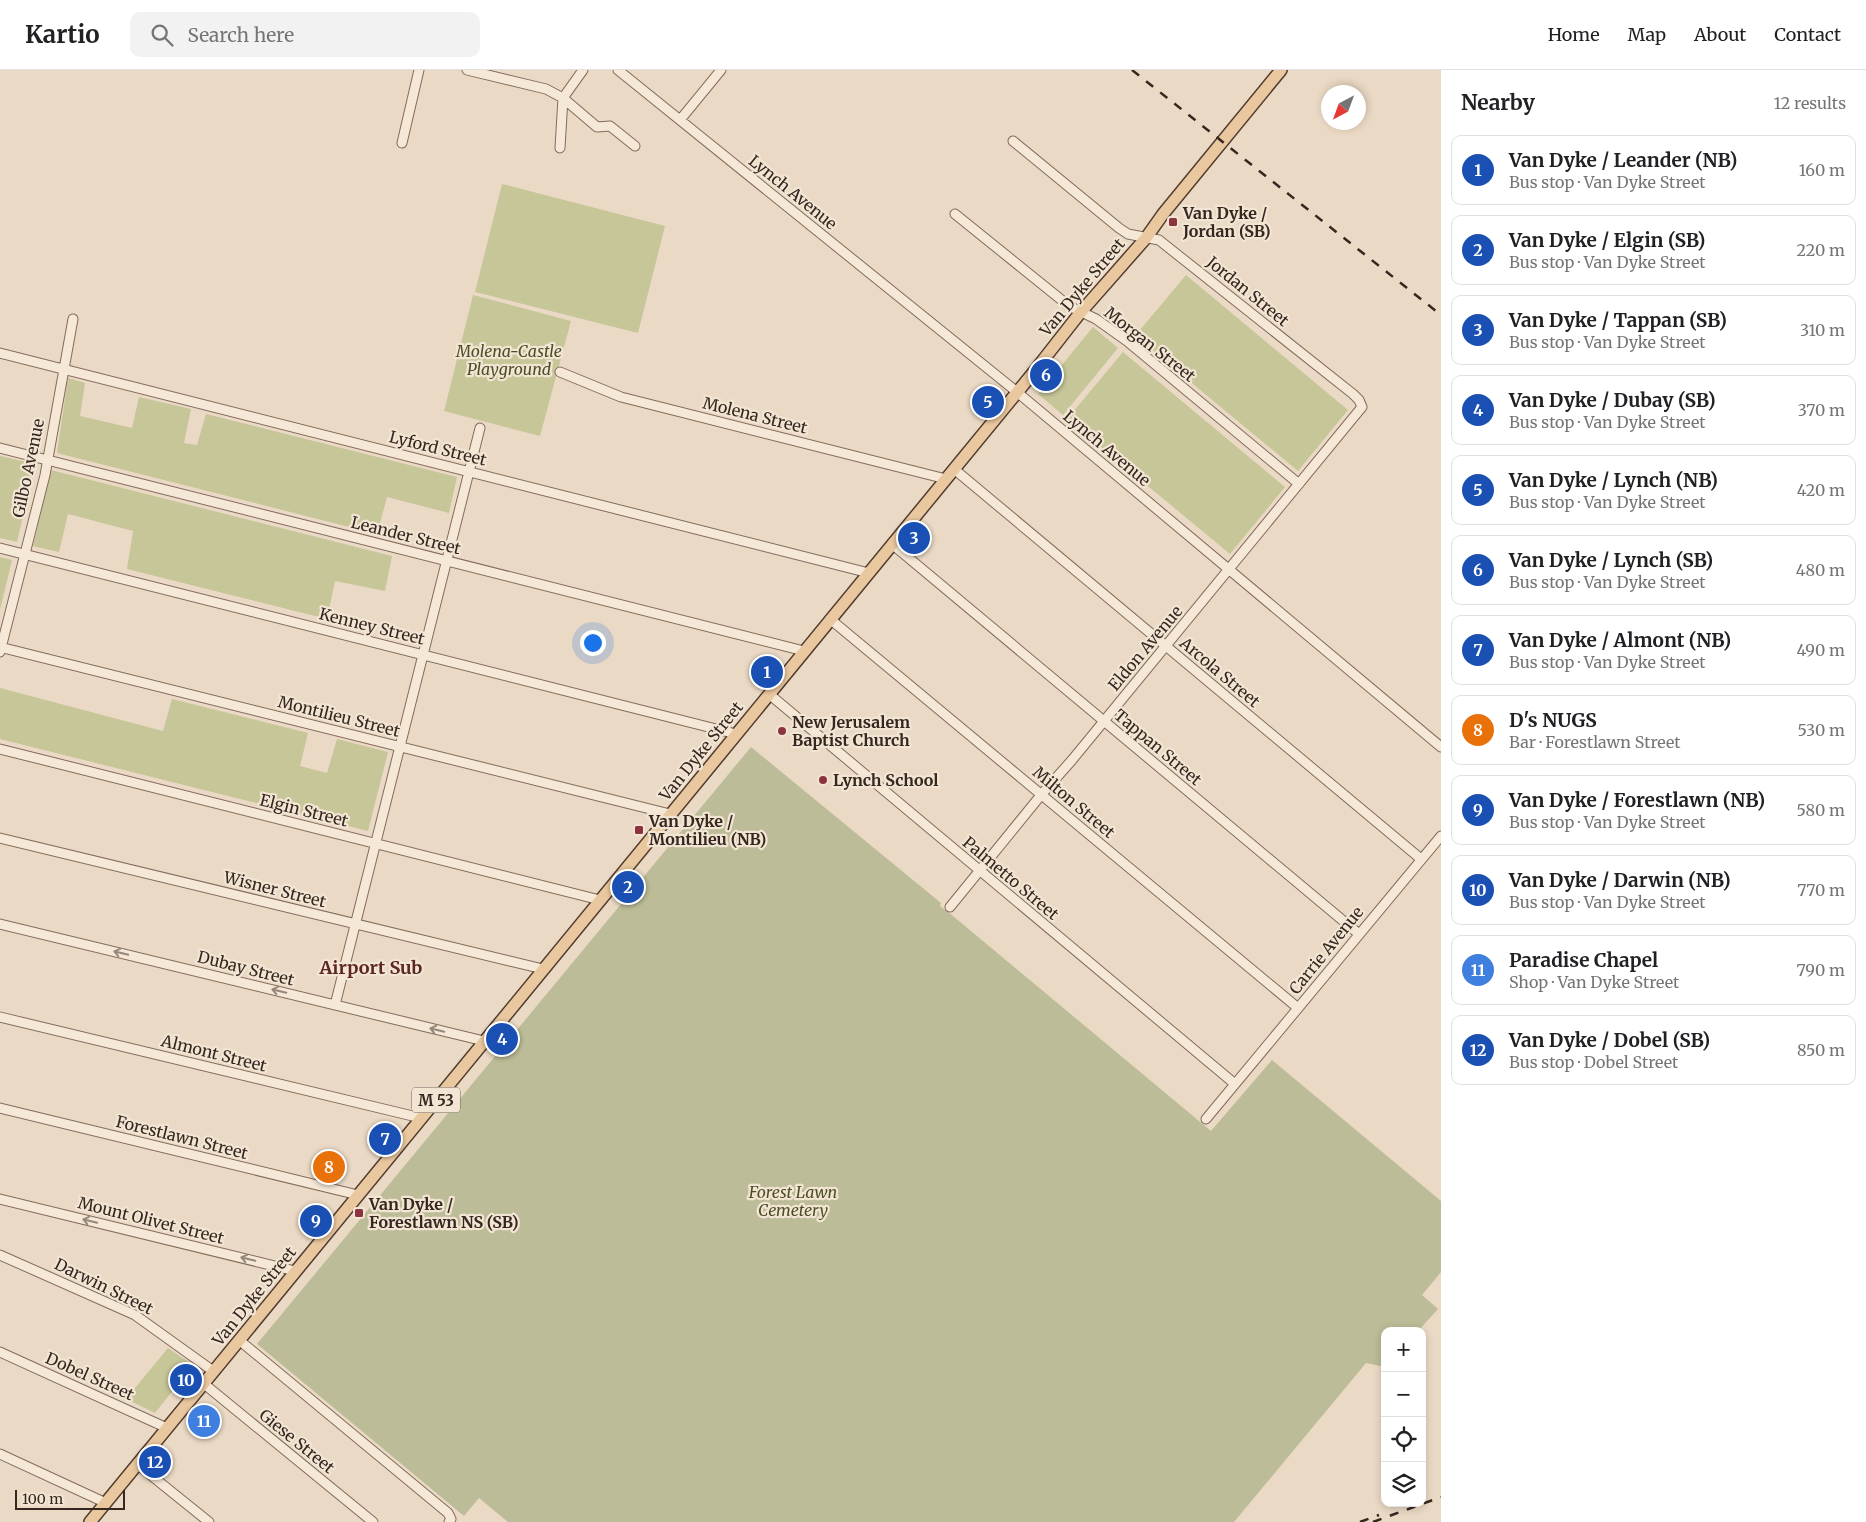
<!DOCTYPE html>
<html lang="en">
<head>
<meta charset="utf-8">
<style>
	:root { --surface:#fff; --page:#f2f2f2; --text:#202124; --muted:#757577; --line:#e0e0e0; --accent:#db2777 }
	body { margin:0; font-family:Merriweather,serif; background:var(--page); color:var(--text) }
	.controls { position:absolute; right:15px; bottom:15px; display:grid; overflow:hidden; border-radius:10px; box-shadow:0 2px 8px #0003 }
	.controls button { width:45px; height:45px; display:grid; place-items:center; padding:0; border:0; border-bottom:1px solid var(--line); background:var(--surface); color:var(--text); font:25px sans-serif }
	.compass { position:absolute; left:1321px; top:15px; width:45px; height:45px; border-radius:50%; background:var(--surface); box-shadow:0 2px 8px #0003; rotate:221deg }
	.scale { position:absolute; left:15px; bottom:12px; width:110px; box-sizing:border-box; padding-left:5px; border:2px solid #35261f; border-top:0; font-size:14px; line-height:18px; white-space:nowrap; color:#35261f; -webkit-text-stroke:4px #f2e5d3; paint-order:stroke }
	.you { position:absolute; left:592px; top:572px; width:18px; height:18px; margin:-12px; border:4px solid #fff; border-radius:50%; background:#1a73e8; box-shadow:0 0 0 8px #1a73e833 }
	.badge { display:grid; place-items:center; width:32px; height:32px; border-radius:50%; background:var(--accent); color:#fff; font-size:16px; font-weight:700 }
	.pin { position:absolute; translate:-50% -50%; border:2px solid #fff; box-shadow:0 1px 5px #0006 }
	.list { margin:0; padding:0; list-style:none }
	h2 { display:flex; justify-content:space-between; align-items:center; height:65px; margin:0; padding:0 20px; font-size:21px }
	h2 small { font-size:16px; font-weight:400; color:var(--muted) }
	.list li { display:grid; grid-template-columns:32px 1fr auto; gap:15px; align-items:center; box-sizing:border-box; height:70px; margin:0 10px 10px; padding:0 10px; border:1px solid var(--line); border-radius:10px }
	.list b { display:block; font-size:19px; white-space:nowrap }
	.list p { margin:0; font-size:16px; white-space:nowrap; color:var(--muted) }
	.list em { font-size:16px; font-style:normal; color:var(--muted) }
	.icon { flex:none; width:28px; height:28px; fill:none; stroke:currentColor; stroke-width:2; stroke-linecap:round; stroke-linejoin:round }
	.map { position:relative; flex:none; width:1441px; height:1452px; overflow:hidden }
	header { display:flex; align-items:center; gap:30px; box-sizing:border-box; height:70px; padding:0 25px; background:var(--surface); border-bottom:1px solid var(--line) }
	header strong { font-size:24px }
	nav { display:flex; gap:28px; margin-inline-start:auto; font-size:18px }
	.search { width:350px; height:45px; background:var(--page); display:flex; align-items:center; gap:12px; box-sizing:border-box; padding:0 18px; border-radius:10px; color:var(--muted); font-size:19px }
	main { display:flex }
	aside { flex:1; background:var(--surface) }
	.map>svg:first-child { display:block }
</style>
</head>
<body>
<header>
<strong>Kartio</strong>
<div class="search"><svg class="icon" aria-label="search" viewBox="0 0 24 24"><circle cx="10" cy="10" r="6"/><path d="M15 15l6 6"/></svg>Search here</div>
<nav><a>Home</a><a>Map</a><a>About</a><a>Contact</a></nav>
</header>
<main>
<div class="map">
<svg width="1441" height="1452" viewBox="0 0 1441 1452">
	<rect width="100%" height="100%" fill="#ead9c4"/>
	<path fill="#c7c699" d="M502 114 665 156 638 263 475 222Z
		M1186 205 1348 340 1298 401 1135 266Z
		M473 225 571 251 540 366 444 341Z
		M1093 257 1118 278 1063 345 1038 324Z
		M1123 282 1285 417 1230 484 1067 349Z
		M68 308 85 313 80 346 132 358 139 327 191 339 184 373 197 375 206 344 457 407 449 443 387 427 377 464 57 383Z
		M0 386 35 394 17 472 0 468Z
		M51 400 392 486 385 521 335 511 327 549 127 499 133 461 68 444 59 482 33 476Z
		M0 487 12 490 0 540Z
		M0 618 163 661 172 629 308 663 300 696 327 703 337 669 388 682 368 761 0 669Z
		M168 1278 193 1295 155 1343 126 1329Z"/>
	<path fill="#bdbc98" d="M751 677 941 833 940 836 953 846 1211 1061 1272 990 1441 1131V1202L1422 1225 1438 1239 1418 1261H1385V1297L1366 1293 1234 1452H508L479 1428 464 1446 257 1274Z"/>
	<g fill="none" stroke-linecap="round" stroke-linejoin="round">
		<defs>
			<path id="minor" d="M467 0 546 19 563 28 597 57 610 56 635 76
				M618 0 1017 322 1441 677
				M680 50 721 0
				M402 73 419 0
				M560 78 563 28 583 0
				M955 144 1069 236 1096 249 1127 271 1299 414
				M0 283 869 503
				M560 302 621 327 946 409
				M0 378 804 581
				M954 399 1421 789
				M892 474 1359 864
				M0 478 736 664
				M830 549 1298 938
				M0 577 670 744
				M0 582 45 405 73 249
				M769 624 1235 1014
				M0 679 600 830
				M0 768 543 899
				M950 837 1041 725 1072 690 1362 337 1359 330 1353 324 1164 174 1159 170 1128 164 1119 158 1013 71
				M0 854 484 971
				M335 935 480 358
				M0 947 421 1048
				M0 1038 358 1125
				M1206 1049 1441 766
				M0 1129 295 1201
				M0 1185 135 1245 213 1301
				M239 1270 448 1443 451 1449 449 1452
				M0 1282 167 1358
				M203 1313 373 1452
				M0 1384 106 1433
				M137 1394 209 1452"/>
			<path id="major" d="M90 1452 1033 303 1080 243 1146 168 1163 144 1281 0"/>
		</defs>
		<use href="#minor" stroke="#836b5c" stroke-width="11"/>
		<use href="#major" stroke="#513b30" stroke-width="14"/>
		<use href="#minor" stroke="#f6e8d7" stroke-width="9"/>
		<use href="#major" stroke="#eac89f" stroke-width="11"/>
		<path stroke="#35261f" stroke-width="2.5" stroke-dasharray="9 9" stroke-linecap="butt" d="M1132 0 1441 245
			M1360 1452 1379 1445
			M1373 1452 1441 1427"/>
	</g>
	<defs><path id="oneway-shaft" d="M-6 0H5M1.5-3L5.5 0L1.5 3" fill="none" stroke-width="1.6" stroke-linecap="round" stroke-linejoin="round" transform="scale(1.25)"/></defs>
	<g stroke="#96877b">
		<use href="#oneway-shaft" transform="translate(121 883) rotate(-166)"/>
		<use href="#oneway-shaft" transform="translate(279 921) rotate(-166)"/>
		<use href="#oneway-shaft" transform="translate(437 960) rotate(-166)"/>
		<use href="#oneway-shaft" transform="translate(90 1151) rotate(-166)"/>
		<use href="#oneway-shaft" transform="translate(248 1189) rotate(-166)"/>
	</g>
	<g fill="#8d3240" stroke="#f2e5d3" stroke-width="2">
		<rect x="1168" y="147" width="10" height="10" rx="2.5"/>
		<circle cx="782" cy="661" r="5"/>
		<circle cx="823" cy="710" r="5"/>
		<rect x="634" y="755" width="10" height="10" rx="2.5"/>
		<rect x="354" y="1138" width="10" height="10" rx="2.5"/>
	</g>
	<g text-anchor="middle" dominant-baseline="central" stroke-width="4.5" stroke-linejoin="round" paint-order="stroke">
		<rect fill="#f2e5d3" stroke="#6e5f55" stroke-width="1" x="412" y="1017.5" width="48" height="25" rx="4"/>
		<g font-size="15" font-weight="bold" fill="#35261f">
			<text x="436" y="1030">M 53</text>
		</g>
		<g font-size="16" fill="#35261f" stroke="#f2e5d3">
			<text transform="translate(793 122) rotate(39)">Lynch Avenue</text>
			<text transform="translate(1082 217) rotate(-50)">Van Dyke Street</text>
			<text transform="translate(1248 221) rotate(39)">Jordan Street</text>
			<text transform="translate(1150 274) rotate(38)">Morgan Street</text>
			<text transform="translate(755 345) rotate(14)">Molena Street</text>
			<text transform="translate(438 378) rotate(14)">Lyford Street</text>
			<text transform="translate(1107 378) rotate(40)">Lynch Avenue</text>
			<text transform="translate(28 398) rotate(-78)">Gilbo Avenue</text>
			<text transform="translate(406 465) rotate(14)">Leander Street</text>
			<text transform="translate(372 556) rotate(14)">Kenney Street</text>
			<text transform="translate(1145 578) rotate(-50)">Eldon Avenue</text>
			<text transform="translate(1220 602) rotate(40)">Arcola Street</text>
			<text transform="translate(339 646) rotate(14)">Montilieu Street</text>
			<text transform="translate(1158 677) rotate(40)">Tappan Street</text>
			<text transform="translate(701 681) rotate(-51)">Van Dyke Street</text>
			<text transform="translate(1074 732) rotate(40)">Milton Street</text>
			<text transform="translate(304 740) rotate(14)">Elgin Street</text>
			<text transform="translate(1011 808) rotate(40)">Palmetto Street</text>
			<text transform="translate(275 819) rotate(14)">Wisner Street</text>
			<text transform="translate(1326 880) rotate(-51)">Carrie Avenue</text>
			<text transform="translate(246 898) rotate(14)">Dubay Street</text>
			<text transform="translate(214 983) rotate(14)">Almont Street</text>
			<text transform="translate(182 1067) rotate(14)">Forestlawn Street</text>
			<text transform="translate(151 1150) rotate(14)">Mount Olivet Street</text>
			<text transform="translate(104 1216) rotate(26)">Darwin Street</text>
			<text transform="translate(254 1226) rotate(-51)">Van Dyke Street</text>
			<text transform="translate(90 1306) rotate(24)">Dobel Street</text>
			<text transform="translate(297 1371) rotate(39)">Giese Street</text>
		</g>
		<g font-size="16" font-weight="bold" fill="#35261f" stroke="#f2e5d3" text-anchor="start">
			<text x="1183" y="143">Van Dyke /<tspan x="1183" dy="18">Jordan (SB)</tspan></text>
			<text x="792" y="652">New Jerusalem<tspan x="792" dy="18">Baptist Church</tspan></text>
			<text x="833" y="710">Lynch School</text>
			<text x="649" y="751">Van Dyke /<tspan x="649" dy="18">Montilieu (NB)</tspan></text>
			<text x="369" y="1134">Van Dyke /<tspan x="369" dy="18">Forestlawn NS (SB)</tspan></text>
		</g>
		<g font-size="16" font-style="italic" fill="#4b4f27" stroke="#f2e5d3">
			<text x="509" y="281">Molena-Castle<tspan x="509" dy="18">Playground</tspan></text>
			<text x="793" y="1122">Forest Lawn<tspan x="793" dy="18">Cemetery</tspan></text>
		</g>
		<g font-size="18" font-weight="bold" fill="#5d2622" stroke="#f2e5d3">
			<text x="371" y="897">Airport Sub</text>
		</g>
	</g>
</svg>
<div class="controls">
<button>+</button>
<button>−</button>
<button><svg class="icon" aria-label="locate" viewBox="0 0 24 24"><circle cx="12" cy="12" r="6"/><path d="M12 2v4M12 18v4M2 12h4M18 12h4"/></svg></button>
<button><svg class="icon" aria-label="layers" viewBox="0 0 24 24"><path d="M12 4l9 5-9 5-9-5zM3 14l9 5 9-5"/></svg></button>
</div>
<svg class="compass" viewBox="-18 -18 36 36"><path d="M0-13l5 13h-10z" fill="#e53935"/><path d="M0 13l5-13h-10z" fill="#757577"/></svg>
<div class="scale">100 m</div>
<div class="you"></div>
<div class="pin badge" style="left:767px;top:602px;background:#1a4fb4">1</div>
<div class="pin badge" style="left:628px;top:817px;background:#1a4fb4">2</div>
<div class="pin badge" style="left:914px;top:468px;background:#1a4fb4">3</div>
<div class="pin badge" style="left:502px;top:969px;background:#1a4fb4">4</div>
<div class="pin badge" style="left:988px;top:332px;background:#1a4fb4">5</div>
<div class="pin badge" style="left:1046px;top:305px;background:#1a4fb4">6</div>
<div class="pin badge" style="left:385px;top:1069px;background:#1a4fb4">7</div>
<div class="pin badge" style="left:329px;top:1097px;background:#e8710a">8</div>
<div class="pin badge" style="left:316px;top:1151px;background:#1a4fb4">9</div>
<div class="pin badge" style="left:186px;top:1310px;background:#1a4fb4">10</div>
<div class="pin badge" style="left:204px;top:1351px;background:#3f7fe0">11</div>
<div class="pin badge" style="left:155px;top:1392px;background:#1a4fb4">12</div>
</div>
<aside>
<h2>Nearby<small>12 results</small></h2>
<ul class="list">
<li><span class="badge" style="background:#1a4fb4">1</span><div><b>Van Dyke / Leander (NB)</b><p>Bus stop · Van Dyke Street</p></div><em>160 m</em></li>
<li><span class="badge" style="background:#1a4fb4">2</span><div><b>Van Dyke / Elgin (SB)</b><p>Bus stop · Van Dyke Street</p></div><em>220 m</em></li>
<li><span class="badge" style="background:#1a4fb4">3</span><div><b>Van Dyke / Tappan (SB)</b><p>Bus stop · Van Dyke Street</p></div><em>310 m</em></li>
<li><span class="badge" style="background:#1a4fb4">4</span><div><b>Van Dyke / Dubay (SB)</b><p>Bus stop · Van Dyke Street</p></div><em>370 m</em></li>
<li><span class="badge" style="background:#1a4fb4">5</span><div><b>Van Dyke / Lynch (NB)</b><p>Bus stop · Van Dyke Street</p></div><em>420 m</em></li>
<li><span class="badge" style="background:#1a4fb4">6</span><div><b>Van Dyke / Lynch (SB)</b><p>Bus stop · Van Dyke Street</p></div><em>480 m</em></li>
<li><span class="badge" style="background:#1a4fb4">7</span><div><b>Van Dyke / Almont (NB)</b><p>Bus stop · Van Dyke Street</p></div><em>490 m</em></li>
<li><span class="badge" style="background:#e8710a">8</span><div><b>D's NUGS</b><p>Bar · Forestlawn Street</p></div><em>530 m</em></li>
<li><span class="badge" style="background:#1a4fb4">9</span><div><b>Van Dyke / Forestlawn (NB)</b><p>Bus stop · Van Dyke Street</p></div><em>580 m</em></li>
<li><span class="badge" style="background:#1a4fb4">10</span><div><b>Van Dyke / Darwin (NB)</b><p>Bus stop · Van Dyke Street</p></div><em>770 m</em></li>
<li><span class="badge" style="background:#3f7fe0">11</span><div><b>Paradise Chapel</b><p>Shop · Van Dyke Street</p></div><em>790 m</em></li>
<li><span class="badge" style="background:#1a4fb4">12</span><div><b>Van Dyke / Dobel (SB)</b><p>Bus stop · Dobel Street</p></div><em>850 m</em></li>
</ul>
</aside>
</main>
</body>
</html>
